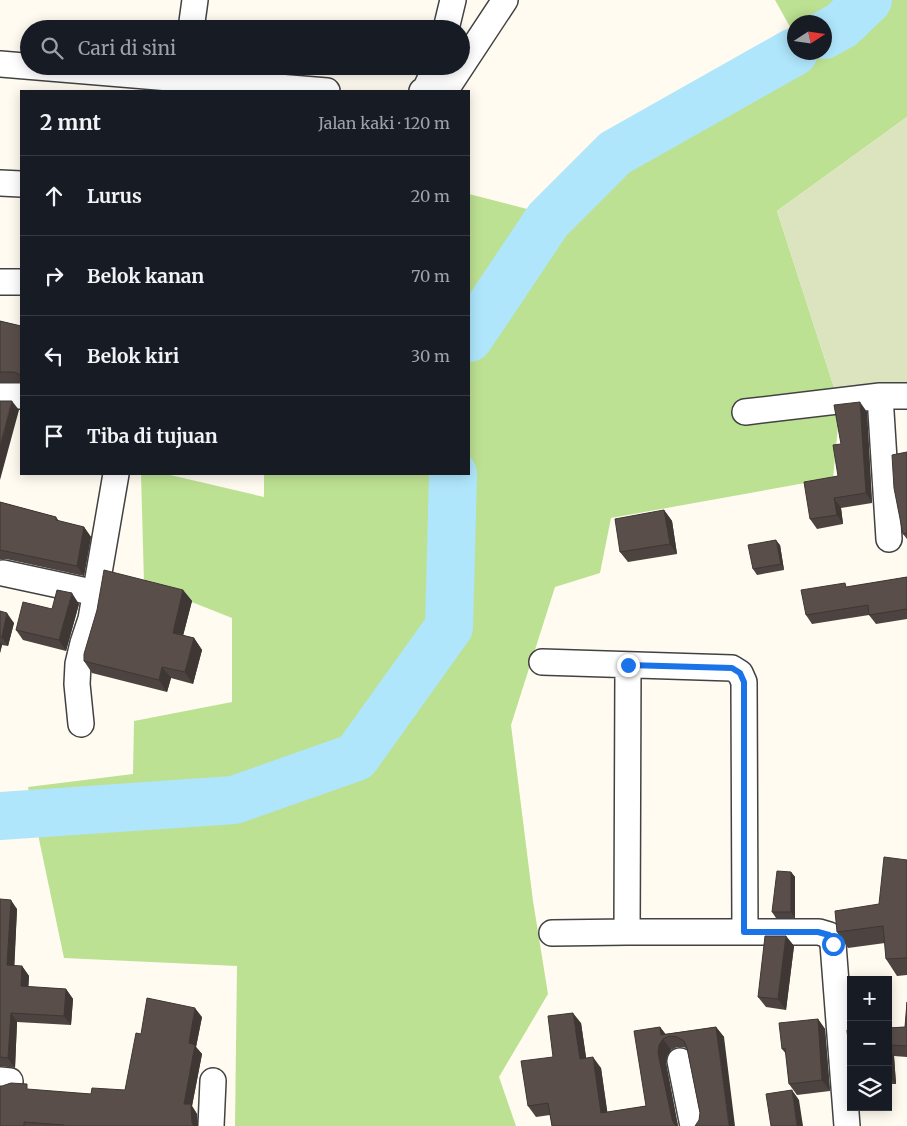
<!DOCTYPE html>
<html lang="id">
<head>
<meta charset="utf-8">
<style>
	:root { --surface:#171b24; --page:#20242c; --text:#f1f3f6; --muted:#9ea1a6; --line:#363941 }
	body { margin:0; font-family:Merriweather,serif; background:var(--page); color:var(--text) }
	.controls { position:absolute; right:15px; bottom:15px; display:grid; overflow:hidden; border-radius:0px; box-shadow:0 2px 12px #0003 }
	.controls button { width:45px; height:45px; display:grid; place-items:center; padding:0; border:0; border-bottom:1px solid var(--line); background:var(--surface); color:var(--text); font:25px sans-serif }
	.compass { position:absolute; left:787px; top:15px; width:45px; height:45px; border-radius:50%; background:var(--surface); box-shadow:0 2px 12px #0003; rotate:78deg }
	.stop { position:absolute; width:15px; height:15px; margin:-11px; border:4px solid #1a73e8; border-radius:50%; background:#fff }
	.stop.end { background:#1a73e8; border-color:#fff; box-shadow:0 1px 5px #0008 }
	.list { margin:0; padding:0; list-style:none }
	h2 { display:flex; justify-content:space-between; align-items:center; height:65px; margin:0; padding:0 20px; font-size:21px }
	h2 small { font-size:16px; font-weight:400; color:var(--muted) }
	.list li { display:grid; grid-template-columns:32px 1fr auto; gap:15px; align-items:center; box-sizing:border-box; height:80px; padding:0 20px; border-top:1px solid var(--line) }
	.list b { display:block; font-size:19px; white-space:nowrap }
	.list em { font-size:16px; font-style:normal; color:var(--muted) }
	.icon { flex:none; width:28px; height:28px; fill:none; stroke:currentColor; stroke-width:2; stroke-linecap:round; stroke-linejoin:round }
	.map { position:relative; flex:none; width:907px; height:1126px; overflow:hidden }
	.search { position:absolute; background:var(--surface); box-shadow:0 2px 12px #0003; left:20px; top:20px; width:450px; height:55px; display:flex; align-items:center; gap:12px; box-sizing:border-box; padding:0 18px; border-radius:28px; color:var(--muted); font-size:19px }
	.panel { position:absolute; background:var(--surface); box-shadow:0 2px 12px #0003; left:20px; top:90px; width:450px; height:385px; border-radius:0px }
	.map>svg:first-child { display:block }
</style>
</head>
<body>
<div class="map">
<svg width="907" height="1126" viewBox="0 0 907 1126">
	<rect width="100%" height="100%" fill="#fffbf0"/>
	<path fill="#bde192" d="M775 0H907V117L777 211 840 406 833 478 611 518 600 573 555 587 511 725 533 901 548 994 499 1077 516 1126H235L237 966 64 958 28 787 133 774 134 721 232 702V618L144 583 141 474H166L264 497V474H469V194L531 210 717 88 809 59 806 53 824 52V22H794V34Z"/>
	<path fill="#dbe4be" d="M907 117V398L840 406 777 211Z"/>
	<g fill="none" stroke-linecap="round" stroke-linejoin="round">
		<path stroke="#afe6fc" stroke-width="48" d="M824 35 842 25 868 0
			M469 338 548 220 615 153 794 52
			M0 816 234 800 356 757 449 627 453 474"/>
		<defs>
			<path id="street" d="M191 29 195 0
				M446 29 453 0
				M0 64 327 91
				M422 91 425 90 436 66
				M445 91 505 0
				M0 183 21 184
				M0 282H21
				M0 396H21
				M745 412 880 396
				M889 539 880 396H907
				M3 573 96 593
				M542 662 732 668 740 673 744 682 745 932
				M81 724 77 684 78 664 83 643 91 619 116 474
				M627 932 628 665
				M552 933 627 932H819L829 935 833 944 847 1126
				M680 1061 693 1126
				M0 1080 10 1081
				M211 1126 213 1081"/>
		</defs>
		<use href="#street" stroke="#424242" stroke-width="28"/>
		<use href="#street" stroke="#fff" stroke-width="25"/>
	</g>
	<path fill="#4d4340" d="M0 321 21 326V382H0Z
		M867 412 872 503 841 508 843 524 817 529 810 519 838 476 841 444Z
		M907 452V539L903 534Z
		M0 502 56 517 59 521 84 527 91 537 84 576 6 559H0Z
		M664 510 672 521 677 554 628 562 620 552Z
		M780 545 784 570 757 575 753 569Z
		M907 577V619L876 624 869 615 812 624 806 615 848 587Z
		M183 590 192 601 183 635 194 638 202 650 193 684 171 678 167 692 92 673 84 661Z
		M79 604 66 651 23 640 16 630 52 609Z
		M0 611 14 623 8 646 2 645 0 653Z
		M907 860V975L897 976 886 959 885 943 848 948 837 932 879 904Z
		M791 872 795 877V918H776L772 912Z
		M0 899 17 909 14 966H22L29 976 28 987 66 989 73 999 71 1025 17 1022 15 1068 0 1066Z
		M786 936 794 946 786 1010 766 1007 758 997Z
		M907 1002V1057L894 1056 896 1084H888V1028L905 1027Z
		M202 1017 196 1047 202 1054 192 1106 197 1114 198 1126H0L31 1090 91 1094 125 1090 141 1034Z
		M818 1019 825 1029 830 1091 797 1095 789 1084 786 1054 782 1049Z
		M581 1023 586 1058 601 1068 607 1112 646 1106 660 1027 665 1034 716 1027 724 1037 699 1120 700 1113 687 1049 684 1047H677L671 1050 667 1056 666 1063 678 1126H552L550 1115 536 1117 528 1106 553 1057Z"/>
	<path fill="#3e3734" d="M12 401 19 410 0 480V446Z
		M860 402 867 412 872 503 866 493Z
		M834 498 841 508 843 524 837 515Z
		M664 510 672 521 677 554 670 544Z
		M84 527 91 537 84 576 77 566Z
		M776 540 780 545 784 570 781 564Z
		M183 590 192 601 181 644 173 633Z
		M72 593 79 604 66 651 59 640Z
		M7 613 14 623 8 646 2 637Z
		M194 638 202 650 193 684 185 672Z
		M0 642 2 645 0 653Z
		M162 667 171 678 167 692 159 680Z
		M791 872 795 877V918L791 912Z
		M11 900 17 909 14 975 7 965Z
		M786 936 794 946 786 1010 778 999Z
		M22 966 29 976 28 996 21 986Z
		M66 989 73 999 71 1025 64 1016Z
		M195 1008 202 1017 196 1047 202 1054 192 1106 197 1114 198 1126H194L192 1123 184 1104 189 1043Z
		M11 1013 17 1022 15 1068 8 1058Z
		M573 1013 581 1023 588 1070 580 1059Z
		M818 1019 825 1029 830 1091 822 1080Z
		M660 1027 668 1037 661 1035Z
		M716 1027 724 1037 735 1126H729Z
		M663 1039 671 1050 667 1056 666 1063 678 1126H676L672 1119 658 1053 659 1045Z
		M888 1048 894 1056 896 1084 888 1074Z
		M593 1057 601 1068 609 1123 601 1113Z
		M792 1090 799 1100 803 1126H797Z"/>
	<path fill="#594e4a" stroke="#3e3734" d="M0 321 21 326V375L14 372H0Z
		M0 401H12L0 446Z
		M860 402 866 493 834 498 837 515 810 519 804 482 838 476 833 445 841 444 834 405Z
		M907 452V533L903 534 894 488 892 455Z
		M0 502 56 517V520L84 527 77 566 0 550Z
		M664 510 670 544 620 552 615 519Z
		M776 540 781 564 753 569 748 545Z
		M104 570 183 590 173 633 194 638 185 672 162 667 159 680 84 661V654L97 610Z
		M907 577V609L869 615 868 605 806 615 801 590 845 583 846 587Z
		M57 590 72 593 59 640 16 630 23 602 52 609Z
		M0 611 7 613 2 637H0Z
		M884 857 907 860V958L886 959 883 926 837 932 835 911 879 904Z
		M777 871 791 872V912H772Z
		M0 899 11 900 7 965 22 966 21 986 66 989 64 1016 11 1013 8 1058 0 1057Z
		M765 936H786L778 999 758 997Z
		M147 998 195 1008 189 1043 195 1045 184 1104H191L192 1123 194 1126H64V1125L24 1122V1126H0V1086H2L11 1083 27 1084V1089L91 1094 92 1088 125 1090 136 1033 141 1034Z
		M907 1002V1046L888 1045V1028L905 1027Z
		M573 1013 580 1059 593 1057 601 1113 646 1106 634 1031 660 1027 661 1035 716 1027 729 1126H695L699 1120 700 1113 687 1048 684 1041 677 1037 669 1036 663 1039 659 1045 658 1053 672 1119 674 1124 677 1126H552L548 1103 528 1106 521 1061 553 1057 548 1016Z
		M818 1019 822 1080 789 1084 785 1048 782 1049 779 1023Z
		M847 1030H851V1074Z
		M792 1090 797 1126H771L766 1094Z"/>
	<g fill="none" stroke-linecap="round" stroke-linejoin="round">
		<path stroke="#1a73e8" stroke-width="6" d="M628 665 732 668 740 673 744 682V932H818L829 935 833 944"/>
	</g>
</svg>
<div class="controls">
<button>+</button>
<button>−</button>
<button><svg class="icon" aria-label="layers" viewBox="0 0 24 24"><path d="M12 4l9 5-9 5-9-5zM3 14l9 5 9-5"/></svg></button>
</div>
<svg class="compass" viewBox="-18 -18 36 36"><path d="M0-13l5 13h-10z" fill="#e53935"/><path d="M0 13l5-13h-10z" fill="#9ea1a6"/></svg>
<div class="stop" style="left:833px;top:944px"></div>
<div class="stop end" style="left:628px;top:665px"></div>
<div class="search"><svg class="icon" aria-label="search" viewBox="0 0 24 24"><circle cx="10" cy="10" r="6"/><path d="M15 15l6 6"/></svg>Cari di sini</div>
<section class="panel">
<h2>2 mnt<small>Jalan kaki · 120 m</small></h2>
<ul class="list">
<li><svg class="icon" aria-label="ahead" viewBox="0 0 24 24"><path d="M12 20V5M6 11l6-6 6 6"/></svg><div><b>Lurus</b></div><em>20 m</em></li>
<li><svg class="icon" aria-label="right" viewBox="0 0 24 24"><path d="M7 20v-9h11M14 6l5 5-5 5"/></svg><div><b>Belok kanan</b></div><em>70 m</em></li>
<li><svg class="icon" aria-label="left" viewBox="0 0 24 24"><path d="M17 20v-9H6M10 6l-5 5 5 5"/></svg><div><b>Belok kiri</b></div><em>30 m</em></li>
<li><svg class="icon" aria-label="arrive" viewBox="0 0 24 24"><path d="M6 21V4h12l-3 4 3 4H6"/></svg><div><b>Tiba di tujuan</b></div></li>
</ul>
</section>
</div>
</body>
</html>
